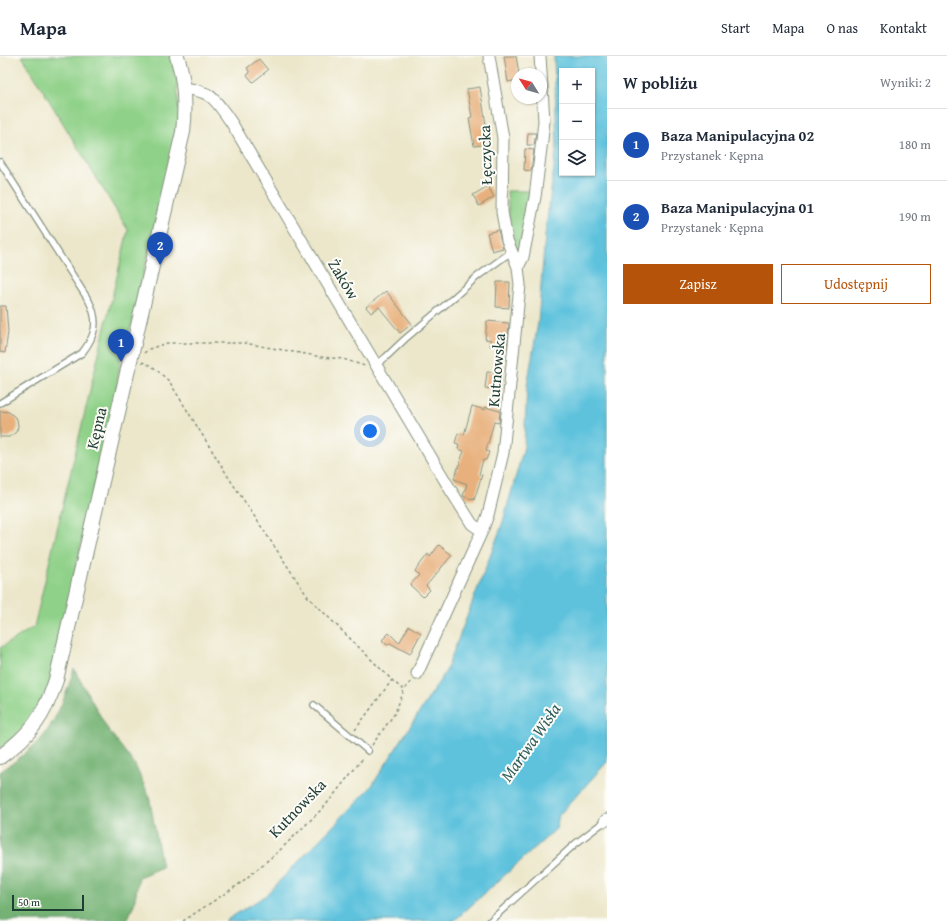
<!DOCTYPE html>
<html lang="pl">
<head>
<meta charset="utf-8">
<style>
	:root { --surface:#fff; --page:#f2f2f3; --text:#1f2937; --muted:#747a83; --line:#e0e1e3; --accent:#b45309 }
	body { margin:0; font-family:"Gentium Book Plus",serif; background:var(--page); color:var(--text) }
	.controls { position:absolute; right:12px; top:12px; display:grid; overflow:hidden; border-radius:0px; box-shadow:0 1px 3px #0004 }
	.controls button { width:36px; height:36px; display:grid; place-items:center; padding:0; border:0; border-bottom:1px solid var(--line); background:var(--surface); color:var(--text); font:20px sans-serif }
	.compass { position:absolute; left:511px; top:12px; width:36px; height:36px; border-radius:50%; background:var(--surface); box-shadow:0 1px 3px #0004; rotate:307deg }
	.scale { position:absolute; left:12px; bottom:10px; width:72px; box-sizing:border-box; padding-left:4px; border:2px solid #1f3d34; border-top:0; font-size:11px; line-height:14px; white-space:nowrap; color:#1f3d34; -webkit-text-stroke:3px #fdfcf7; paint-order:stroke }
	.you { position:absolute; left:370px; top:375px; width:14px; height:14px; margin:-10px; border:3px solid #fff; border-radius:50%; background:#1a73e8; box-shadow:0 0 0 6px #1a73e833 }
	.badge { display:grid; place-items:center; width:26px; height:26px; border-radius:50%; background:var(--accent); color:#fff; font-size:13px; font-weight:700 }
	.pin { position:absolute; translate:-50% -33px; filter:drop-shadow(0 1px 2px #0008) }
	.pin::after { content:''; position:absolute; top:21px; width:14px; height:12px; background:inherit; clip-path:polygon(0 0,100% 0,50% 100%) }
	.list { margin:0; padding:0; list-style:none }
	h2 { display:flex; justify-content:space-between; align-items:center; height:52px; margin:0; padding:0 16px; font-size:17px }
	h2 small { font-size:13px; font-weight:400; color:var(--muted) }
	.list li { display:grid; grid-template-columns:26px 1fr auto; gap:12px; align-items:center; box-sizing:border-box; height:72px; padding:0 16px; border-top:1px solid var(--line) }
	.list b { display:block; font-size:15px; white-space:nowrap }
	.list p { margin:0; font-size:13px; white-space:nowrap; color:var(--muted) }
	.list em { font-size:13px; font-style:normal; color:var(--muted) }
	.actions { display:flex; gap:8px; padding:12px 16px }
	.actions a { flex:1; padding:9px 0; border:1px solid var(--accent); border-radius:0px; text-align:center; font-size:14px; color:var(--accent) }
	.actions .main { background:var(--accent); color:#fff }
	.icon { flex:none; width:22px; height:22px; fill:none; stroke:currentColor; stroke-width:2; stroke-linecap:round; stroke-linejoin:round }
	.map { position:relative; flex:none; width:607px; height:865px; overflow:hidden }
	header { display:flex; align-items:center; gap:24px; box-sizing:border-box; height:56px; padding:0 20px; background:var(--surface); border-bottom:1px solid var(--line) }
	header strong { font-size:19px }
	nav { display:flex; gap:22px; margin-inline-start:auto; font-size:14px }
	main { display:flex }
	aside { flex:1; background:var(--surface) }
	.map>svg:first-child { display:block }
</style>
</head>
<body>
<header>
<strong>Mapa</strong>
<nav><a>Start</a><a>Mapa</a><a>O nas</a><a>Kontakt</a></nav>
</header>
<main>
<div class="map">
<svg width="607" height="865" viewBox="0 0 607 865">
	<rect width="100%" height="100%" fill="#fdfcf7"/>
	<filter id="ink" filterUnits="userSpaceOnUse"><feTurbulence type="fractalNoise" baseFrequency=".025" numOctaves="2"/><feDisplacementMap in="SourceGraphic" scale="8" xChannelSelector="R" yChannelSelector="G"/><feConvolveMatrix kernelMatrix="1 2 1 2 8 2 1 2 1" color-interpolation-filters="sRGB"/></filter>
	<filter id="wash" filterUnits="userSpaceOnUse"><feTurbulence type="fractalNoise" baseFrequency=".012" numOctaves="4" result="noise"/><feDisplacementMap in="SourceGraphic" scale="16" xChannelSelector="R" yChannelSelector="G"/><feGaussianBlur stdDeviation="0.9" result="paint"/><feColorMatrix in="noise" values="0 0 0 0 0 0 0 0 0 0 0 0 0 0 0 0 0 1.4 0 .05"/><feComposite in="paint" operator="in"/></filter>
	<g filter="url(#wash)">
		<rect width="100%" height="100%" fill="#ece7cb"/>
		<path fill="#90d189" stroke="#58875e" d="M22 0H171L177 20 179 64 131 271C122 290 119 310 117 332L49 629 31 665 0 694V592L34 571 128 174Z
			M507 135H531L518 201 510 176Z"/>
		<path fill="#74b375" stroke="#4a7854" d="M74 613 107 672 135 709 149 740 162 811 139 821 134 848 127 865H0V716C13 707 36 690 45 678 59 658 67 636 74 613Z"/>
		<path fill="#5fc2dd" stroke="#3f8088" fill-rule="evenodd" d="M554 0H607V706L559 759 556 773 454 865H225L265 840 371 731 446 615 502 469 524 391 527 330 538 267 545 179 557 89ZM562 15H592V117H562Z"/>
		<g id="blocks">
			<path fill="#e8b07d" d="M504 0H516L519 18H517V24L508 26Z
				M259 3 268 14 253 26 247 19 250 17 247 12Z
				M480 31 489 88 474 90 469 62 472 61 467 33Z
				M528 77H536L534 89H527Z
				M525 93 534 94 531 115 524 114Z
				M488 130 494 141 479 150 473 139Z
				M498 174 503 192 492 195 487 177Z
				M497 226H510L509 252 496 251Z
				M386 235 412 268 400 277 379 251 371 257 366 251Z
				M0 250H6L8 276 5 297 0 296Z
				M487 265 509 267 507 292 490 290 491 284 485 283Z
				M487 316 502 317 500 334 485 332Z
				M472 350 485 354V351L500 355 499 367 494 366 486 395 489 396 486 404H483L479 418 482 419 474 444 463 440 467 428 454 423 464 395 458 393 459 388 455 387 458 377 464 379Z
				M0 355 9 356 17 363 18 370 17 374 15 377 9 381H0Z
				M439 489 452 499 426 530 430 534 423 541 410 529 419 519 415 515 428 498 430 501Z
				M409 570 421 577 410 598 390 587 387 589 382 584 389 577 399 587Z"/>
		</g>
	</g>
	<g filter="url(#ink)">
		<use href="#blocks" fill-opacity="0" stroke="#869280" stroke-width="1"/>
		<g fill="none" stroke-linecap="round" stroke-linejoin="round">
			<defs>
				<path id="service" d="M0 106 89 245C99 265 96 279 82 297L0 347
					M376 309 386 301 405 283 452 243 478 220 511 196
					M314 649 368 695
					M490 865 575 788 605 765"/>
				<path id="minor" d="M489 0 503 82 502 156 507 184 518 211
					M184 32C214 36 215 44 231 66L450 433 472 468 482 475
					M417 618 482 475 488 459 503 397 520 229 518 211 523 201 535 141 542 84 544 65 540 0
					M605 765 607 763"/>
				<path id="tertiary" d="M0 701C31 678 44 661 56 624L183 76C186 50 185 25 177 0"/>
			</defs>
			<use href="#service" stroke="#869280" stroke-width="8"/>
			<use href="#minor" stroke="#869280" stroke-width="13"/>
			<use href="#tertiary" stroke="#869280" stroke-width="16"/>
			<path stroke="#869280" stroke-width="1.5" stroke-dasharray="3 3" stroke-linecap="butt" d="M144 297 149 293 167 287H244L322 301 343 303 365 310
				M142 306 152 310 169 325 229 422 308 541 394 626 404 634
				M355 674 392 624
				M372 689 395 657 404 634 412 625
				M183 865 238 829 279 795 325 750 364 701"/>
			<use href="#service" stroke="#fff" stroke-width="5.5"/>
			<use href="#minor" stroke="#fff" stroke-width="11"/>
			<use href="#tertiary" stroke="#fff" stroke-width="14"/>
		</g>
	</g>
	<g text-anchor="middle" dominant-baseline="central" stroke-width="4" stroke-linejoin="round" paint-order="stroke">
		<g font-size="16" fill="#1f3d34" stroke="#fdfcf7">
			<text transform="translate(485 99) rotate(-92)">Łęczycka</text>
			<text transform="translate(344 223) rotate(59)">Żaków</text>
			<text transform="translate(496 314) rotate(-85)">Kutnowska</text>
			<text transform="translate(96 372) rotate(-77)">Kępna</text>
			<text transform="translate(297 752) rotate(-46)">Kutnowska</text>
		</g>
		<g font-size="17" font-style="italic" fill="#2f5e5e" stroke="#fdfcf7">
			<text transform="translate(530 686) rotate(-55)">Martwa Wisła</text>
		</g>
	</g>
</svg>
<div class="controls">
<button>+</button>
<button>−</button>
<button><svg class="icon" aria-label="layers" viewBox="0 0 24 24"><path d="M12 4l9 5-9 5-9-5zM3 14l9 5 9-5"/></svg></button>
</div>
<svg class="compass" viewBox="-18 -18 36 36"><path d="M0-13l5 13h-10z" fill="#e53935"/><path d="M0 13l5-13h-10z" fill="#747a83"/></svg>
<div class="scale">50 m</div>
<div class="you"></div>
<div class="pin badge" style="left:121px;top:306px;background:#1a4fb4">1</div>
<div class="pin badge" style="left:160px;top:209px;background:#1a4fb4">2</div>
</div>
<aside>
<h2>W pobliżu<small>Wyniki: 2</small></h2>
<ul class="list">
<li><span class="badge" style="background:#1a4fb4">1</span><div><b>Baza Manipulacyjna 02</b><p>Przystanek · Kępna</p></div><em>180 m</em></li>
<li><span class="badge" style="background:#1a4fb4">2</span><div><b>Baza Manipulacyjna 01</b><p>Przystanek · Kępna</p></div><em>190 m</em></li>
</ul>
<div class="actions"><a class="main">Zapisz</a><a>Udostępnij</a></div>
</aside>
</main>
</body>
</html>
